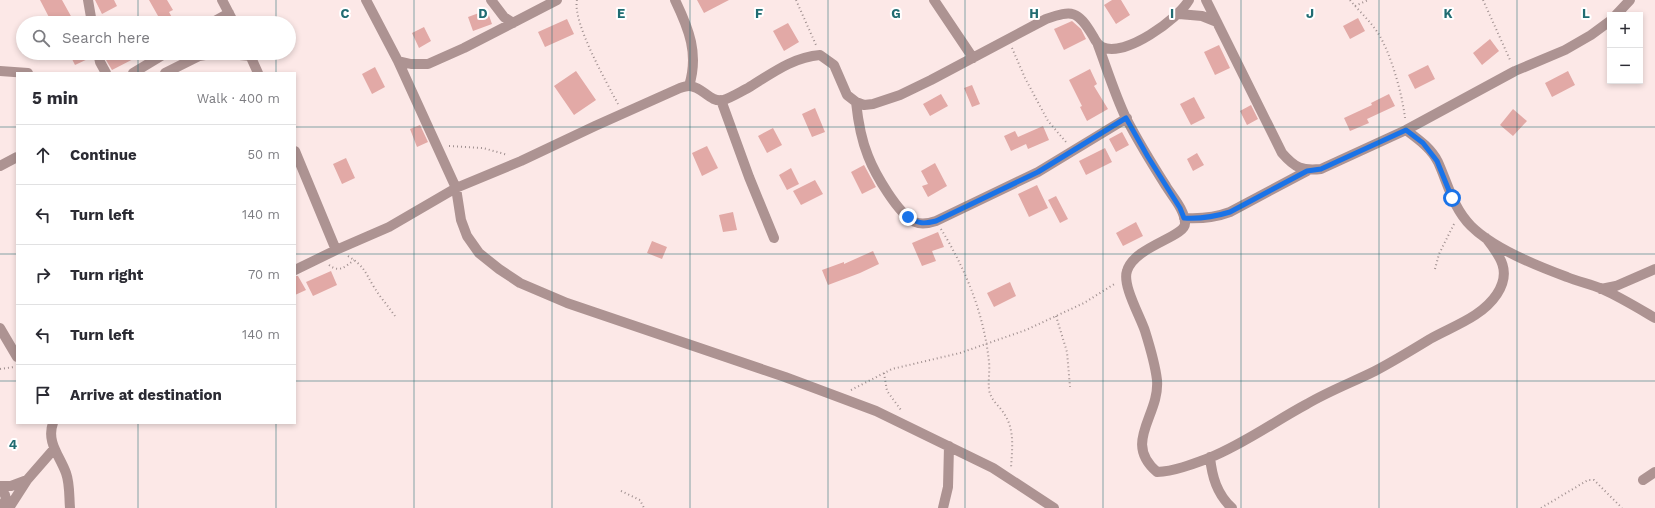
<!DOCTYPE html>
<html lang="en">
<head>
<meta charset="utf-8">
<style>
	:root { --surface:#fff; --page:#f7f7f7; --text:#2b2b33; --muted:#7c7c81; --line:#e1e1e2 }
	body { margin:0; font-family:"Work Sans",sans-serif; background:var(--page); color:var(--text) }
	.controls { position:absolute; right:12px; top:12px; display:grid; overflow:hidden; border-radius:0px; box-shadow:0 2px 6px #0003 }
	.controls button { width:36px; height:36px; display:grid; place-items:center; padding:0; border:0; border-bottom:1px solid var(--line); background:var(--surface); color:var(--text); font:20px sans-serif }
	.stop { position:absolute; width:12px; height:12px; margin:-9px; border:3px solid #1a73e8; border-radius:50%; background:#fff }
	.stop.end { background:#1a73e8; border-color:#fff; box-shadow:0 1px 4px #0008 }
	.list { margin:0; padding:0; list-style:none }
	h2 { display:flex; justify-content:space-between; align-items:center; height:52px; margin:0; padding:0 16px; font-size:17px }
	h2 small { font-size:13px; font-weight:400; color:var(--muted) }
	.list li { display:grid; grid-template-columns:26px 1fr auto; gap:12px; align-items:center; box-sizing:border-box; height:60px; padding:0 16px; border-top:1px solid var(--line) }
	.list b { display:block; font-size:15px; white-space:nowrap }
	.list em { font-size:13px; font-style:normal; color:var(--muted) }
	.icon { flex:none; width:22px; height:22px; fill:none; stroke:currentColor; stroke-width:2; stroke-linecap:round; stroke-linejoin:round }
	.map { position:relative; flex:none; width:1655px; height:508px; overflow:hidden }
	.search { position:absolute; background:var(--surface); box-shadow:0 2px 6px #0003; left:16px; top:16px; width:280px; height:44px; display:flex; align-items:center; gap:10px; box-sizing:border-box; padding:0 14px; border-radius:22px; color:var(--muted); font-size:15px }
	.panel { position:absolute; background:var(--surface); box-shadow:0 2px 6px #0003; left:16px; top:72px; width:280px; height:352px; border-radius:0px }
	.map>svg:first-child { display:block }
</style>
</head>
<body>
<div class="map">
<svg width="1655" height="508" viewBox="0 0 1655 508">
	<rect width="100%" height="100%" fill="#fce8e7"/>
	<path fill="#e2a9a6" d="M40 0H62L72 18 63 23H52Z
		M95 0H114L117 6 102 14Z
		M149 0H167L173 10 169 12 175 23H162Z
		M697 0H729L704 13Z
		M1112 0H1121L1130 15 1116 24 1104 5Z
		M487 10 492 24 473 31 468 17Z
		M1358 18 1365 31 1350 39 1343 26Z
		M567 19 574 34 545 47 538 32Z
		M1072 21 1081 29 1086 39 1064 50 1054 29Z
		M788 23 799 42 784 51 773 31Z
		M424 27 431 41 419 48 412 33Z
		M1490 39 1499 51 1482 65 1473 53Z
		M1219 45 1230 68 1215 75 1204 52Z
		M69 53H92V57L75 65Z
		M107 53H145L112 70 106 60 105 54Z
		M1428 65 1435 79 1415 89 1408 75Z
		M375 67 385 87 372 94 362 74Z
		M1090 69 1097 84 1094 86 1108 109 1087 121 1080 107 1082 106 1069 80Z
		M576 71 596 100 574 115 554 86Z
		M1568 71 1575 85 1552 97 1545 83Z
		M972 85 980 104 972 107 964 88Z
		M941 94 948 106 930 116 923 104Z
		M1389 94 1395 106 1367 119 1369 123 1350 131 1344 118 1372 105 1371 103Z
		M1194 97 1205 118 1191 125 1180 104Z
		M1251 105 1258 119 1247 125 1240 111Z
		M815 108 825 132 812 137 802 114Z
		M1513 109 1527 121 1513 136 1500 125Z
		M420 125 428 142 417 147 410 129Z
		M1043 126 1049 140 1028 149 1026 144 1011 151 1004 136 1015 131 1018 137Z
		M773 128 782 145 767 153 758 136Z
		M1122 132 1129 145 1116 152 1109 139Z
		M707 146 718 168 702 176 692 153Z
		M1105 148 1112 162 1086 175 1079 161Z
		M1197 153 1204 165 1193 171 1187 159Z
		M346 158 355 178 342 184 333 164Z
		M935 163 947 186 928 197 922 186 928 184 921 171Z
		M864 165 876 187 862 194 851 172Z
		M791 168 799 184 787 190 779 175Z
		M815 180 823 194 801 205 793 191Z
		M1037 185 1048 208 1029 217 1018 194Z
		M1056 196 1068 219 1060 223 1048 200Z
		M733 212 737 230 723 232 719 215Z
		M1136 222 1143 236 1123 246 1116 233Z
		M938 232 944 247 932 251 936 261 922 266 912 243Z
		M652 241 667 247 662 259 647 253Z
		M873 251 879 264 860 273 828 285 822 270 844 262V264Z
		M331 271 337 285 313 296 306 282Z
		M295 276H298L306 290 295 295Z
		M1010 282 1016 296 994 307 987 293Z"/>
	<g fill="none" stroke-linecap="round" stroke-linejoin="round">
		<path stroke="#a09090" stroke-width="2" stroke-dasharray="1 3" stroke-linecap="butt" d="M577 0C572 22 607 83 618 104
			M796 0 816 45
			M1350 0C1359 11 1370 21 1378 33 1391 54 1402 93 1405 118
			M1483 0 1511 62
			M1355 6 1368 0
			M1012 48 1025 78 1048 121 1066 142
			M449 146 483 148 508 155
			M941 229C966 270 984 314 989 362 990 371 988 380 989 389 990 400 1000 406 1005 415 1015 431 1012 450 1011 468
			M348 256C364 266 365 272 374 287 380 297 388 306 395 316
			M329 265C339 273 345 267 354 260
			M1435 269 1439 254 1455 222
			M1056 316 1067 352 1070 387
			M0 369 14 367
			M884 373 887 391 901 410
			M851 390 892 369 960 353 1026 330 1084 303 1116 283
			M621 491 640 500 644 508
			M1541 508 1588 480H1594L1622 508"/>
		<path stroke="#ad9392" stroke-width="10" d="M88 0 92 23
			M222 0 234 23
			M366 0 398 61 456 188 461 220 467 236 479 253 499 269 520 283 567 303 785 377 876 411 993 468 1054 508
			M491 0 504 17 513 23
			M675 0C689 29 699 54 689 86
			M934 0 973 58
			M1206 0 1282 153C1295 168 1302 171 1321 169L1406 130 1515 71 1565 50 1591 35 1610 21
			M1179 14 1202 16 1217 22
			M1616 15 1630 0
			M211 23 229 13
			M1098 45C1107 69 1115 95 1126 118 1138 141 1152 164 1166 186 1172 196 1185 210 1185 223 1186 237 1134 246 1127 271 1122 285 1140 316 1145 331 1150 347 1155 363 1157 380 1160 416 1122 442 1157 472 1175 471 1193 464 1209 458 1244 444 1275 421 1307 404 1329 391 1353 382 1375 371 1394 361 1412 350 1430 339 1453 326 1482 317 1497 294 1512 271 1500 256 1486 238
			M98 53 100 62 106 73
			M249 53 258 73
			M398 61 411 64H428L464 48 557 0
			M0 71 28 73
			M133 73 166 53
			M165 73 199 56 217 53 251 56
			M721 100 749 177 774 238
			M856 102C858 121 861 139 868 156 875 174 898 214 915 222 922 225 930 223 936 221L1038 172 1127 118
			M1406 130C1418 139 1431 148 1438 162 1448 184 1453 208 1471 226 1494 249 1537 266 1567 277 1579 282 1591 284 1602 289 1620 297 1638 308 1655 318
			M295 151 336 250
			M0 166 17 157
			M1184 218C1201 219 1214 218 1230 212L1307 171
			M295 270 336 250 389 227 456 188 521 161 595 126 680 88C683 87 686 86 689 86 702 86 710 103 723 100 731 98 740 92 748 88 771 74 793 57 820 55L834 65 847 95 856 102 864 105 873 104 900 95 931 80 1046 19C1073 10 1077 10 1093 36 1095 40 1098 45 1102 47 1125 58 1178 19 1189 0
			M1601 289 1616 286 1655 269
			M0 328 17 357
			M53 423C46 442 60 456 66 473 70 484 69 497 70 508
			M1210 457C1212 477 1217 494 1232 508
			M1643 480 1655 472
			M0 486H11L27 480
			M0 488 5 495 6 499 1 508
			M9 508 27 480 54 449
			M943 508 948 487 949 446"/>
	</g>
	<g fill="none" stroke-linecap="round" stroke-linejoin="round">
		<path stroke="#1a73e8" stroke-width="5" d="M908 217C919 224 924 224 936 221L1038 172 1126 118 1148 157 1180 208 1184 218C1201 219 1214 217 1230 212L1307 171 1321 169 1406 130 1423 143 1437 161 1452 198"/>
	</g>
	<path fill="none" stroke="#206c72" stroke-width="1" stroke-opacity="0.55" d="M138 0V23M276 0V23M414 0V508M552 0V508M690 0V508M828 0V508M965 0V508M1103 0V508M1241 0V508M1379 0V508M1517 0V508M138 53V73M276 53V73M0 127H17M295 127H1655M0 254H17M295 254H1655M0 381H17M295 381H1655M138 423V508M276 423V508"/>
	<g font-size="13" text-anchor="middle" font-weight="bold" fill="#206c72" stroke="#fff" stroke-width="4" stroke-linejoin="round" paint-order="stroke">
		<text x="345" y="18">C</text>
		<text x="483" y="18">D</text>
		<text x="621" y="18">E</text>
		<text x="759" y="18">F</text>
		<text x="896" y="18">G</text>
		<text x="1034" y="18">H</text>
		<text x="1172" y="18">I</text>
		<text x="1310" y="18">J</text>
		<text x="1448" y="18">K</text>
		<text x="1586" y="18">L</text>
		<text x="13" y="449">4</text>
	</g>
</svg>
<div class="controls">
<button>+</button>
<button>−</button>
</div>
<div class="stop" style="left:1452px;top:198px"></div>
<div class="stop end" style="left:908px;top:217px"></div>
<div class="search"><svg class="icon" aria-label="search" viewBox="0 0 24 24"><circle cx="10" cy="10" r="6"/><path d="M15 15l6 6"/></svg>Search here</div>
<section class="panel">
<h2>5 min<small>Walk · 400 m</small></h2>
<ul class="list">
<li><svg class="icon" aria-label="ahead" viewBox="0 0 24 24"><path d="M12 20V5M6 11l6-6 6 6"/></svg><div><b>Continue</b></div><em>50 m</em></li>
<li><svg class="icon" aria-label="left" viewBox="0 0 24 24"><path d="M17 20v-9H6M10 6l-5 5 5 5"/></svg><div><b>Turn left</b></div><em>140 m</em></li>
<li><svg class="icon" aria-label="right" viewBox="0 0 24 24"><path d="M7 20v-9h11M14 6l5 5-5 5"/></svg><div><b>Turn right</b></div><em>70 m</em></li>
<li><svg class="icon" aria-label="left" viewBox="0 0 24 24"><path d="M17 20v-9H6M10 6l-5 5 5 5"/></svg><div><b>Turn left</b></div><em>140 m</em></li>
<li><svg class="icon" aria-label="arrive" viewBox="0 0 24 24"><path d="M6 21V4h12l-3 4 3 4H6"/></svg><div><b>Arrive at destination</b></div></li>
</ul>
</section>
</div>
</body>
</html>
